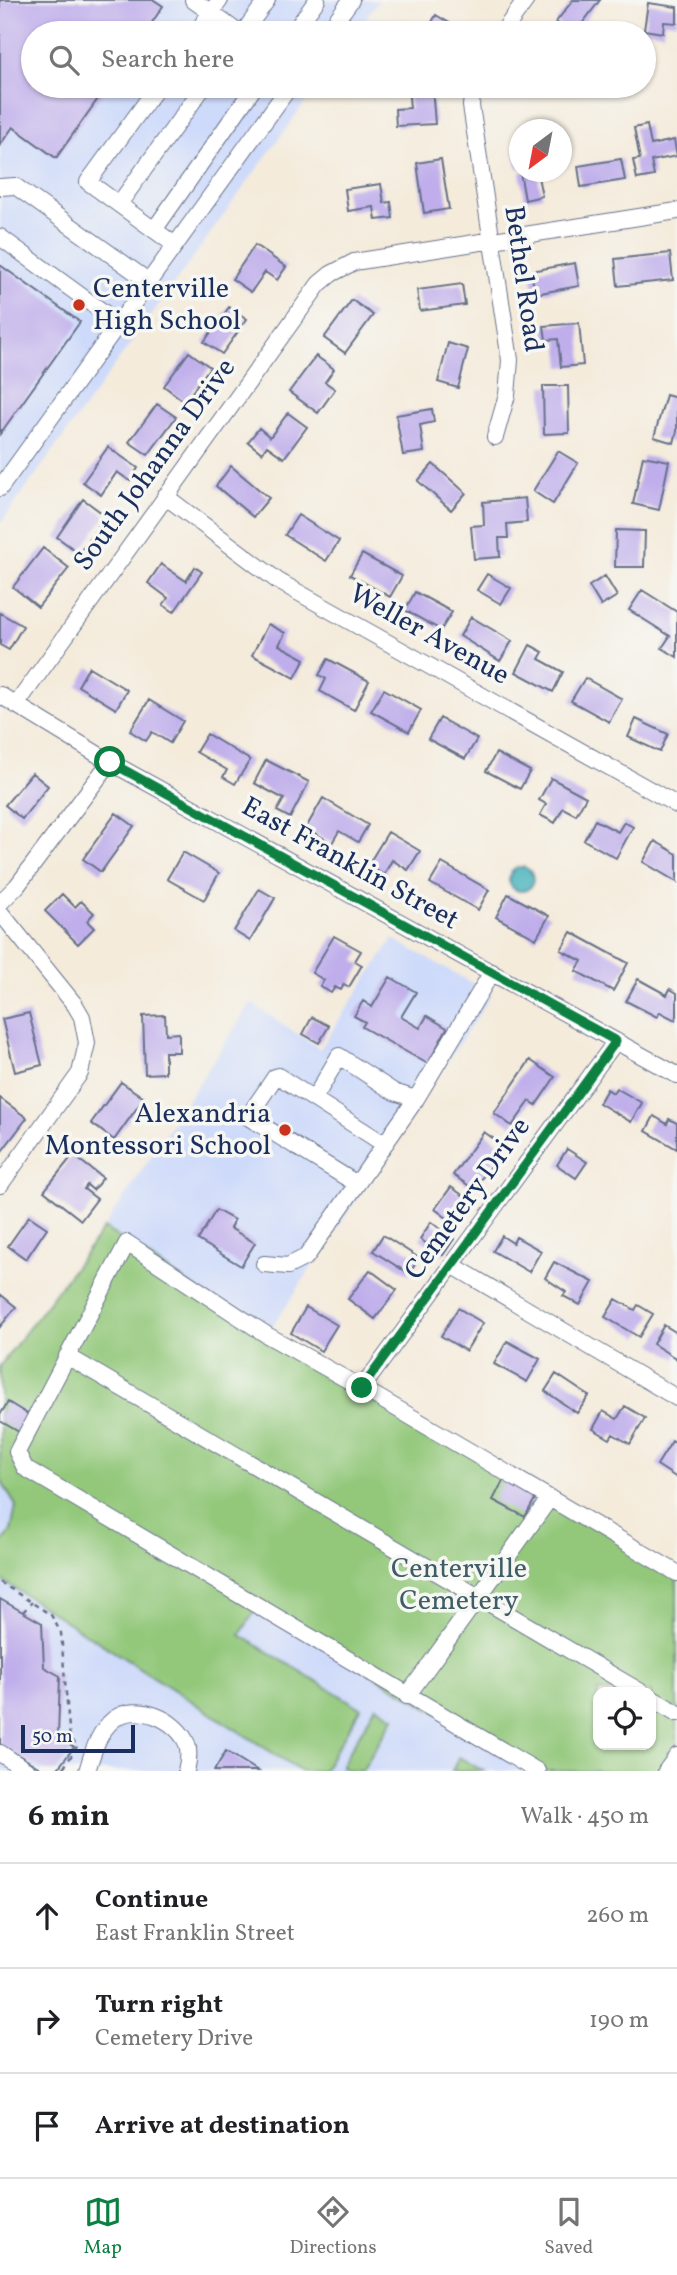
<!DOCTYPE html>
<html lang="en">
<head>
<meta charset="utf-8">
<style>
	:root { --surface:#fff; --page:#f6f6f6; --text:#202124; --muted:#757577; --line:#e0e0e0; --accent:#0b8043 }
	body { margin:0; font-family:Vollkorn,serif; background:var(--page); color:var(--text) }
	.controls { position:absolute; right:21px; bottom:21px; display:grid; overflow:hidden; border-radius:14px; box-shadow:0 2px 5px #0004 }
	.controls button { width:63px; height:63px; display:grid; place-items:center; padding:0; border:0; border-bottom:2px solid var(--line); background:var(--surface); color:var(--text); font:35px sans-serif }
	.compass { position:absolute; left:509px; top:119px; width:63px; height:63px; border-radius:50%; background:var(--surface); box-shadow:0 2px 5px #0004; rotate:212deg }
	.scale { position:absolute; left:21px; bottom:18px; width:114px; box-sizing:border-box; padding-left:7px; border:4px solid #1b2f5e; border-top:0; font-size:19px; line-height:24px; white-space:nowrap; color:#1b2f5e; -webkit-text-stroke:5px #f6f6f2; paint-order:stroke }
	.stop { position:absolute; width:21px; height:21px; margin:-16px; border:5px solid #0b8043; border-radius:50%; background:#fff }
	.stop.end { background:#0b8043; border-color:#fff; box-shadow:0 2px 7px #0008 }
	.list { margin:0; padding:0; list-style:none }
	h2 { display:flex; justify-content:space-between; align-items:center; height:91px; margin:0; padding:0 28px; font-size:30px }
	h2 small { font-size:23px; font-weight:400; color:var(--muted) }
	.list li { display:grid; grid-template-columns:46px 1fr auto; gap:21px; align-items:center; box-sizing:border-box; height:105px; padding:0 28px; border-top:2px solid var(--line) }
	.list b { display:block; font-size:26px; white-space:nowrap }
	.list p { margin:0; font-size:23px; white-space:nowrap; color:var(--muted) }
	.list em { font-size:23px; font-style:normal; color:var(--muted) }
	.icon { flex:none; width:38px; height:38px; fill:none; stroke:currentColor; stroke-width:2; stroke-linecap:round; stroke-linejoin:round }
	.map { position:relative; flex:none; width:677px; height:1771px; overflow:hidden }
	.search { position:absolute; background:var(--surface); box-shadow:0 2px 5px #0004; left:21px; right:21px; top:21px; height:77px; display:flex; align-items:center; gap:18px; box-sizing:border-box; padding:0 24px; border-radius:38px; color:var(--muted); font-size:26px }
	.sheet { height:406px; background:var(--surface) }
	nav { display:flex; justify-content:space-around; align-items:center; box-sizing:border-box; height:98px; border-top:2px solid var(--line); background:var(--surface); font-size:19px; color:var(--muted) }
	nav a { display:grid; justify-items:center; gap:4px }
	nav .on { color:var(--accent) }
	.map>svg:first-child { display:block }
</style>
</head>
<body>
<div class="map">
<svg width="677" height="1771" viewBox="0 0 677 1771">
	<rect width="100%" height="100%" fill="#f6f6f2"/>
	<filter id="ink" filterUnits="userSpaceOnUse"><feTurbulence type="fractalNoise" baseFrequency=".0143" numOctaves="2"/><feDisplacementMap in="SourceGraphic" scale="14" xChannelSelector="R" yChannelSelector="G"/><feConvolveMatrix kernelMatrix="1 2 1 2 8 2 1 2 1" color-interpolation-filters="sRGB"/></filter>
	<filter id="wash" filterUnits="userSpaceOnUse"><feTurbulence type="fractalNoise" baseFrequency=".00686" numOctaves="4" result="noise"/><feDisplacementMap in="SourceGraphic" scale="28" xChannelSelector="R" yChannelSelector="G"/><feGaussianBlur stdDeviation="1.57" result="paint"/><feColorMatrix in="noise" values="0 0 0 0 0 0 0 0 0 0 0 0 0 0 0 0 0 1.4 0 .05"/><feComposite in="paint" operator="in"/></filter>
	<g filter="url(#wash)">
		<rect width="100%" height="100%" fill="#f4ebdb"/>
		<path fill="#cedafa" d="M0 0H379L355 33H33V86H317L0 524Z
			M393 939 492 994 267 1335 104 1228 251 1003 320 1049Z
			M0 1453 538 1771H0Z"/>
		<path fill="#93c87a" stroke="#577c6c" stroke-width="2" fill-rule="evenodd" d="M104 1228 267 1335 677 1573V1756L666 1771H537L257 1607 240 1635 361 1708 323 1771H301L0 1579V1546L11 1531 16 1506 0 1479V1366ZM598 1692H651V1745H598Z
			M376 1706 394 1717 362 1771H350L341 1766Z
			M459 1757 483 1771H452Z"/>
		<path fill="#40b0b9" stroke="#2e708c" stroke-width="2" d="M509 879a12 12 0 1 1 24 0a12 12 0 1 1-24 0Z"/>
		<g id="blocks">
			<path fill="#bfaeeb" d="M0 0H154L163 6 145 33H33V86H107L56 158 13 127 0 145Z
				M573 0H600L575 33H571L556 22Z
				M648 3 677 7V23L664 22 663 33 644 30Z
				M436 15 456 27 453 33H426Z
				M408 86H432L435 124 396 126 395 109 410 108Z
				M520 86H541L534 96Z
				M647 125 651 145 674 140 677 156 651 161 654 176 637 179 633 160 640 159 634 128Z
				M520 148V169H518L514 149Z
				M441 159 449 209 424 213 417 163Z
				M621 159 625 180 581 187 578 166Z
				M520 172H537L542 196 525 200Z
				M381 184 384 203 391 202 393 218 376 220 374 207 348 211 345 189Z
				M255 245 286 267 277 280 265 272 251 292 232 279Z
				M670 253 673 280 618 286 615 259Z
				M575 263 579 286 535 294 531 271Z
				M0 265 80 322 0 434Z
				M462 284 465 305 420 311 417 290Z
				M352 300 373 315 345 353 324 338Z
				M229 307 247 319 222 354 204 342Z
				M579 323 583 365 561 367 558 339 546 340 544 326Z
				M448 343 468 349 458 388 438 382Z
				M189 352 210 367 185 402 164 386Z
				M316 356 334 369 325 382 335 389 318 413 289 392Z
				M543 386H568L569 433 544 434Z
				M666 395 677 398V431L674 443 654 437Z
				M157 404 176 417 148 455 129 442Z
				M432 409 434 422 420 425 424 452 403 455 396 415Z
				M288 413 307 427 284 458 267 446 262 453 248 442 259 428 270 437Z
				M108 447 138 468 130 481 117 472 101 495 83 482Z
				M558 451 578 463 553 504 533 491Z
				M643 456 669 461 659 510 633 504Z
				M433 464 466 493 451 510 418 481Z
				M231 466 269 498 253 517 216 486Z
				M525 498 527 522 507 524 508 538H499L500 557 474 559 471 526 484 525 483 502Z
				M83 499 106 516 79 553 57 537Z
				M298 515 339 541 326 561 285 535Z
				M616 530 645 531 644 567H615Z
				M43 548 69 568 38 607 13 587Z
				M362 554 402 576 390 597 350 575Z
				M161 564 186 581 195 567 202 572 174 612 163 605 168 598 148 583Z
				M487 574 511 588 501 604 477 590Z
				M605 576 617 596 601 606 589 586Z
				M642 590 677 612V657L662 648 670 636 629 610Z
				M415 592 452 612 441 630 405 610Z
				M0 613 23 626 9 650 0 645Z
				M471 617 512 641 500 661 460 636Z
				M268 624 285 633 279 645 305 659 295 678 252 655Z
				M530 645 543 652 539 659 563 672 553 692 516 672Z
				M328 659 369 681 354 710 320 691 326 679 319 675Z
				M89 667 127 690 116 709 78 686Z
				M585 678 622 699 609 722 571 701Z
				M384 689 421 710 409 732 371 711Z
				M149 700 183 721 170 743 152 732 146 741 130 731Z
				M440 718 477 739 465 759 428 739Z
				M636 719 668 734 660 752 628 737Z
				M207 734 250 760 235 784 223 777 227 770 196 752Z
				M496 753 530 771 520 789 486 771Z
				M266 760 309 782 290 818 277 811 284 799 254 783Z
				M32 773 48 786 22 819 5 805Z
				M551 778 586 797 576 815 563 808 555 823 540 815 546 804 539 800Z
				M323 798 368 825 358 842 339 831 332 843 306 828Z
				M116 813 134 826 101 872 83 859Z
				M595 820 618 832 624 822 633 827 616 858 584 840Z
				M388 832 420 851 408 870 392 860 384 875 368 865Z
				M655 841 677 854V882L643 862Z
				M183 852 219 873 204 900 167 879Z
				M442 863 489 890 478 910 430 883Z
				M259 889 275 898 250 941 234 931Z
				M62 894 75 907 81 901 94 913 87 921 94 928 78 944 45 911Z
				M508 894 549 916 536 939 496 917Z
				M571 932 628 963 613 991 576 971 582 961 561 950Z
				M334 936 361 951 355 961 362 965 349 987 344 984 341 990 335 987 331 993 320 986 324 980 312 973Z
				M390 977 416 992 401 1017 420 1028 427 1016 447 1028 428 1064 362 1027 365 1022 354 1016 363 1001 372 1007Z
				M638 979 667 995 670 989 677 993V1016L675 1020 660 1012 657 1017 626 1001Z
				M29 1013 42 1065 15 1072 2 1019Z
				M165 1015 166 1034 179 1033V1052H165V1073L145 1074 143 1016Z
				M312 1017 329 1026 319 1043 303 1034Z
				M530 1060 555 1077 536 1105 530 1101 512 1126 494 1113Z
				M121 1082 144 1098 114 1140 91 1123Z
				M616 1088 642 1103 631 1122 599 1103 607 1089 613 1093Z
				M0 1098 27 1118 2 1151 0 1149Z
				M654 1116 667 1124 669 1119 677 1123V1149L646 1131Z
				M484 1132 504 1146 474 1189 453 1175Z
				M567 1149 587 1162 576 1178 557 1165Z
				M73 1155 103 1178 93 1190 87 1185 84 1189 97 1199 81 1220 44 1191Z
				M451 1187 468 1199 451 1221 435 1209Z
				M216 1210 234 1220 230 1228 255 1243 241 1266 198 1240Z
				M29 1216 47 1228 26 1259 8 1246Z
				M431 1222 454 1239 443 1255 420 1239Z
				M383 1235 419 1258 409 1274 373 1251Z
				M502 1236 513 1243 516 1237 541 1251 529 1272 493 1251Z
				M554 1262 593 1282 580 1305 563 1296 566 1292 545 1278Z
				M370 1270 397 1290 375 1319 348 1299Z
				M0 1294 16 1307 0 1327Z
				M616 1299 635 1310 638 1305 653 1314 639 1337 605 1317Z
				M306 1307 337 1325 321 1351 291 1333Z
				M458 1308 483 1323 466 1351 441 1336Z
				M664 1325 677 1333V1359L653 1344Z
				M507 1341 540 1359 527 1382 494 1364Z
				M556 1374 589 1396 577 1413 545 1391Z
				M8 1402 29 1415 19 1432 0 1421V1415Z
				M625 1406 645 1418 630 1444 613 1434 610 1439 593 1429 603 1411 617 1419Z
				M672 1441 677 1444V1478L657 1465Z
				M504 1479 536 1497 525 1517 493 1500Z
				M0 1599 42 1623 44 1667 60 1676 58 1737 74 1747 56 1771H45L0 1744Z
				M226 1751 258 1771H214Z"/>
		</g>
	</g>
	<g filter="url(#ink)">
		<use href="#blocks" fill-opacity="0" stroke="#67718a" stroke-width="2"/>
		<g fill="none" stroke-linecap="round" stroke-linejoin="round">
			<defs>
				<path id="minor" d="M193 0 239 33
					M196 33 220 0
					M243 33 267 0
					M293 33 317 0
					M327 33 351 0
					M502 33 526 0
					M158 86 88 182 175 245
					M473 86 471 106 510 360 507 395 495 437
					M0 187 15 186 148 281
					M119 204 204 86
					M154 230 255 86
					M0 237 118 323
					M0 488 290 86
					M165 496 278 581 677 805
					M0 695 110 762 677 1075
					M16 705 319 284 331 274 354 262 677 211
					M0 903 17 886 110 762
					M0 912 75 1005 82 1017 87 1043 80 1073 0 1185
					M314 1099 339 1056 394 1092 416 1099
					M384 1144 278 1076 275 1077 248 1117 357 1184 416 1099 492 972
					M264 1264 288 1266 306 1257 357 1184
					M452 1265 677 1398
					M67 1356 641 1692
					M362 1388 616 1041
					M407 1696 550 1498
					M651 1698 677 1713
					M0 1753 27 1771
					M87 1771C93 1752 98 1732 114 1719 137 1702 177 1719 187 1744 190 1753 188 1763 186 1771
					M537 1771 25 1468 17 1452 127 1243 267 1335 362 1388 677 1573
					M666 1771 677 1756"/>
			</defs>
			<use href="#minor" stroke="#67718a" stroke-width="18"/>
			<path stroke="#67718a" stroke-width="2.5" stroke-dasharray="5 5" stroke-linecap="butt" d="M0 1582 51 1615 61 1633 70 1740 78 1745 63 1769 64 1771
				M23 1612 32 1602"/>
			<use href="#minor" stroke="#fff" stroke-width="16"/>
		</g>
	</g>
	<g fill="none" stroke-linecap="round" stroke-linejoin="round" filter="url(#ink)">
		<path stroke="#0b8043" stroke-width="9" d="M110 762 616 1041 362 1388"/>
	</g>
	<g fill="#c8321e" stroke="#f6f6f2" stroke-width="2.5">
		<circle cx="79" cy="305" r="7"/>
		<circle cx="285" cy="1130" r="7"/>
	</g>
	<g text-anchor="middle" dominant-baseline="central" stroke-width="7" stroke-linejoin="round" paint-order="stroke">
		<g font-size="28" fill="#1b2f5e" stroke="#f6f6f2">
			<text transform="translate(523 279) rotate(82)">Bethel Road</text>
			<text transform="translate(155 465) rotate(-54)">South Johanna Drive</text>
			<text transform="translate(429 635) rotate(29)">Weller Avenue</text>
			<text transform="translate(350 864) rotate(29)">East Franklin Street</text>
			<text transform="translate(468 1199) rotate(-54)">Cemetery Drive</text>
		</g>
		<g font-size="28" fill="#1b2f5e" stroke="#f6f6f2" text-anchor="start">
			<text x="93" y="289">Centerville<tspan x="93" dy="32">High School</tspan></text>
			<text x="271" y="1114" text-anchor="end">Alexandria<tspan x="271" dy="32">Montessori School</tspan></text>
		</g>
		<g font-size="28" fill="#3f5d66" stroke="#f6f6f2">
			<text x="459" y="1569">Centerville<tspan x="459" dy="32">Cemetery</tspan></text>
		</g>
	</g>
</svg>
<div class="controls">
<button><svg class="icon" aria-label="locate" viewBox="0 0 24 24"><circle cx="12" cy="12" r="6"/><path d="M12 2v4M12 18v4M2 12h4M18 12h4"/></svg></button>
</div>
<svg class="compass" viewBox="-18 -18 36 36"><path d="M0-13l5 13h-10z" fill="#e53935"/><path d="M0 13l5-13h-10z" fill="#757577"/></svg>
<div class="scale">50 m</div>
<div class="stop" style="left:110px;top:762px"></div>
<div class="stop end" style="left:362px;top:1388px"></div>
<div class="search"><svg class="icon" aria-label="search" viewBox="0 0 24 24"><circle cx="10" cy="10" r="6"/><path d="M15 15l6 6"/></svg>Search here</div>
</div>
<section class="sheet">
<h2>6 min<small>Walk · 450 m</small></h2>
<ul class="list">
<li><svg class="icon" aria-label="ahead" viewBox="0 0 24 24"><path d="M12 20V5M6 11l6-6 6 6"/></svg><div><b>Continue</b><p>East Franklin Street</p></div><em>260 m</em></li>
<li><svg class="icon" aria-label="right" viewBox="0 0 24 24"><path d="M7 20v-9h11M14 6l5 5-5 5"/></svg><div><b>Turn right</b><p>Cemetery Drive</p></div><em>190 m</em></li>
<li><svg class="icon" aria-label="arrive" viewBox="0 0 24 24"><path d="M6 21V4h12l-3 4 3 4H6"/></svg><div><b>Arrive at destination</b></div></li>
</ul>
</section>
<nav>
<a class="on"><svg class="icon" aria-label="map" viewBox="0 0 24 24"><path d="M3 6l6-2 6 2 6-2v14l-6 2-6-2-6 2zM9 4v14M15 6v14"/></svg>Map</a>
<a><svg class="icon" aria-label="directions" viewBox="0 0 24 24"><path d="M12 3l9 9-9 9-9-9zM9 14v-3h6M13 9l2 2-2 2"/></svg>Directions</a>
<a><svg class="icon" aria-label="saved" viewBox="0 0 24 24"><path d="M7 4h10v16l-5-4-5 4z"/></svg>Saved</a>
</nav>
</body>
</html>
